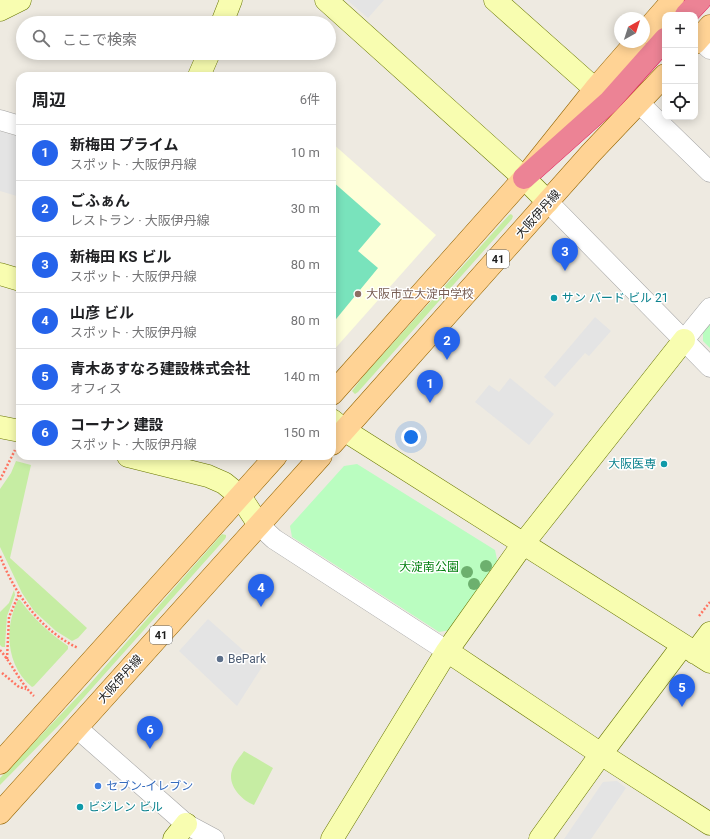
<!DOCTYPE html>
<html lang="ja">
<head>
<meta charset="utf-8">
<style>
	:root { --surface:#fff; --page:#f2f2f2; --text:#202124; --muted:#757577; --line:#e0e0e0; --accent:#2563eb }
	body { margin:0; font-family:Roboto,"Noto Sans JP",sans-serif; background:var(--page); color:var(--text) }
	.controls { position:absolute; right:12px; top:12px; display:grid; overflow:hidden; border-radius:8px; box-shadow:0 2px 10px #0003 }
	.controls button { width:36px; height:36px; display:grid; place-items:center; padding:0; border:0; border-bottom:1px solid var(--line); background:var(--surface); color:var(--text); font:20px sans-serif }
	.compass { position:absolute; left:614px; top:12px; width:36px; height:36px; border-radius:50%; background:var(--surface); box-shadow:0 2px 10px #0003; rotate:39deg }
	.you { position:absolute; left:411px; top:437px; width:14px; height:14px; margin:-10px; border:3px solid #fff; border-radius:50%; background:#1a73e8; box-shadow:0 0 0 6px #1a73e833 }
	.badge { display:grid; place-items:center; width:26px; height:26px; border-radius:50%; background:var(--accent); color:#fff; font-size:13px; font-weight:700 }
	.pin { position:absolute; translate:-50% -33px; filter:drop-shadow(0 1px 2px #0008) }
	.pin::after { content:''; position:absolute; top:21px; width:14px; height:12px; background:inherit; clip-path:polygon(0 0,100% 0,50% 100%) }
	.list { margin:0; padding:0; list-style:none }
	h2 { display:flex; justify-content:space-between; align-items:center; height:52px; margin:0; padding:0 16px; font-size:17px }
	h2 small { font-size:13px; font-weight:400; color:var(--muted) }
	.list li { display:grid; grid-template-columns:26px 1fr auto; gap:12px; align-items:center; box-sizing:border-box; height:56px; padding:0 16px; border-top:1px solid var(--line) }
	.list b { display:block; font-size:15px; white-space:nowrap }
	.list p { margin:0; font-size:13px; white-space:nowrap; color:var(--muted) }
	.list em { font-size:13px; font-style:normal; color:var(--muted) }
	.icon { flex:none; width:22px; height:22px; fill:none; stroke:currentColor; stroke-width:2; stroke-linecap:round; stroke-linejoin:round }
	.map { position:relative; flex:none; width:710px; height:839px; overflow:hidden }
	.search { position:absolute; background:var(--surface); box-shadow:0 2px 10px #0003; left:16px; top:16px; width:320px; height:44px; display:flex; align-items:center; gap:10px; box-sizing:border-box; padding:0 14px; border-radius:22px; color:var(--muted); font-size:15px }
	.panel { position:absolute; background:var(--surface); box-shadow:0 2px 10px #0003; left:16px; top:72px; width:320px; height:388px; border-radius:12px }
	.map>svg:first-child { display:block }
</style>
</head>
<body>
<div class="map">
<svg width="710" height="839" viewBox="0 0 710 839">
	<rect width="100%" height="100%" fill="#eeeae1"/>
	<path fill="#feffd9" d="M332 143 436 235 332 352Z"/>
	<path fill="#c6eda3" d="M511 214 513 216 512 219 358 392 355 394 352 391 365 374 509 215Z
		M16 461 31 465 10 558 87 628 78 638 72 641 56 631 34 611 22 593 0 547V489L11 473Z
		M222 534 226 535V537L225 539 61 723 0 785V778L88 686Z
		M14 590 15 595 7 616 5 645V647H2L0 645V612L9 603Z
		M18 600H20C34 619 49 633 68 646V649L34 686 32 687C6 666 4 628 18 600Z
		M244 751 273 768 254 805C241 800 227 785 232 770 234 763 240 757 244 751Z"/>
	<path fill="#bafdc0" d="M710 322V348L703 341V331Z
		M357 464 495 550 498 564 451 630 439 632 292 537 290 526 344 466Z"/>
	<path fill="#79e3bc" d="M332 181 381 224 358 251 378 268 332 324Z"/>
	<path fill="#e4e4e4" d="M347 0H384L368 18Z
		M0 131 20 137V197L0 191Z
		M595 317 611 331 589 356 585 353 555 387 544 377Z
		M510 378 554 414 529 445 475 402 489 385 499 392Z
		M208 619 262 667 237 706 179 651Z
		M617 781 626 788 591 839H564L603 782Z"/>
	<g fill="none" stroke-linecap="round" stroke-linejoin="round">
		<defs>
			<path id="street" d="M699 39 710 49
				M639 103 710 172
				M0 120 20 126
				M548 202 710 367
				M684 340 710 308
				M259 525 274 539 447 651
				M77 728 186 824 214 839"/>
			<path id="secondary" d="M326 0 524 178 548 202
				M495 0 595 89
				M0 10 20 0
				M222 23 231 0
				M199 76 209 53
				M0 274 20 280
				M332 420 344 430 710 662
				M0 427 20 431
				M128 456 208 476 224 483 240 496 259 525
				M447 651 601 754 710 824
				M695 653 710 633
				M174 839 186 824
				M332 839 447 651 523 544 684 340
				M540 839 601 754 683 645"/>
			<path id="primary" d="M644 33 673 0
				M695 43 710 26
				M332 394 524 178 595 89 636 42
				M332 444 591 153 665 75
				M0 763 276 456
				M0 813 321 456"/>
			<path id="highway" d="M686 15 700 0
				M524 178 609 102 665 39"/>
		</defs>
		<use href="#street" stroke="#a3a3a3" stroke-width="21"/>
		<use href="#secondary" stroke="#687600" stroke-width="23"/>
		<use href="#primary" stroke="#946500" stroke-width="23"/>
		<use href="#highway" stroke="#e2185a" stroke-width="23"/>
		<path stroke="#ff7461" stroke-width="2.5" stroke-dasharray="2 2" stroke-linecap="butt" d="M0 480 15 450
			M0 556C15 594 40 630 78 648
			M699 616 710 602
			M0 650C13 665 20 683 34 696
			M7 659 9 617 19 594
			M2 673 19 687 26 689"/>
		<use href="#street" stroke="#fff" stroke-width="20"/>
		<use href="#secondary" stroke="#f8fdb0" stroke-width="22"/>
		<use href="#primary" stroke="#ffd395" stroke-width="22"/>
		<use href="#highway" stroke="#ec8395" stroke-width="22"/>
	</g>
	<g fill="#6db06e">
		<circle cx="486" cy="566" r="6"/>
		<circle cx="467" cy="572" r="6"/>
		<circle cx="474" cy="584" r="6"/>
	</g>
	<circle fill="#8d6e63" stroke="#fff" stroke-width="1.5" cx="358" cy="294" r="4"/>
	<g fill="#0f9aa8" stroke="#fff" stroke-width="1.5">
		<circle cx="554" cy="298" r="4"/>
		<circle cx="664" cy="464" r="4"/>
		<circle cx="80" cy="807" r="4"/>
	</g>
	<circle fill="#5c6f8a" stroke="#fff" stroke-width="1.5" cx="220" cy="659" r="4"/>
	<circle fill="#3f7fe0" stroke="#fff" stroke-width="1.5" cx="98" cy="786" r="4"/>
	<g text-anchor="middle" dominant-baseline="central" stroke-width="3" stroke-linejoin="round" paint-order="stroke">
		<g fill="#fff" stroke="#606060" stroke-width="1">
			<rect x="487" y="250" width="22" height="18" rx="3"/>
			<rect x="150" y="626" width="22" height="18" rx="3"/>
		</g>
		<g font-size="11" font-weight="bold" fill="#1c1c1c">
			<text x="498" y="259">41</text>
			<text x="161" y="635">41</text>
		</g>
		<g font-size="12" fill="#1c1c1c" stroke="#fff">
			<text transform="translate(538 214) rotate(-48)">大阪伊丹線</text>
			<text transform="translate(120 679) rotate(-48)">大阪伊丹線</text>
		</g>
		<g font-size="12" fill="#785e54" stroke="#fff" text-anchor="start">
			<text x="366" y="294">大阪市立大淀中学校</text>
		</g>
		<g font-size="12" fill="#0d838f" stroke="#fff" text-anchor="start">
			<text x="562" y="298">サン バード ビル 21</text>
			<text x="656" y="464" text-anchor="end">大阪医専</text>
			<text x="88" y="807">ビジレン ビル</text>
		</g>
		<g font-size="12" fill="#048010" stroke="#fff">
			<text x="429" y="567">大淀南公園</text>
		</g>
		<g font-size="12" fill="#4e5e75" stroke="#fff" text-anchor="start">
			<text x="228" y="659">BePark</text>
		</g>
		<g font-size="12" fill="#366cbe" stroke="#fff" text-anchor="start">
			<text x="106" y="786">セブン-イレブン</text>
		</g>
	</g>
</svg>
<div class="controls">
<button>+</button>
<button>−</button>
<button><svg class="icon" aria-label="locate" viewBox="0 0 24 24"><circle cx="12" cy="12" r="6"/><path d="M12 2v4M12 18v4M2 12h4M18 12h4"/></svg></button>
</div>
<svg class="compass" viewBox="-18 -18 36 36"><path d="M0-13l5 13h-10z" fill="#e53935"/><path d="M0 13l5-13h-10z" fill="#757577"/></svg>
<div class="you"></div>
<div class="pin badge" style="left:430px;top:403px">1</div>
<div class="pin badge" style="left:447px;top:360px">2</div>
<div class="pin badge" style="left:565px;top:271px">3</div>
<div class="pin badge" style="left:261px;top:607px">4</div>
<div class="pin badge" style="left:682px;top:707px">5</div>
<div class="pin badge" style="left:150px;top:749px">6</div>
<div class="search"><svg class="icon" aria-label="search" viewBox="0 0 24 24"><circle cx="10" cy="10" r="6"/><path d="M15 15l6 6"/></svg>ここで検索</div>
<section class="panel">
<h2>周辺<small>6件</small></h2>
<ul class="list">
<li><span class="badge">1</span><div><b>新梅田 プライム</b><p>スポット · 大阪伊丹線</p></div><em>10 m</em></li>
<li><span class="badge">2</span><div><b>ごふぁん</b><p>レストラン · 大阪伊丹線</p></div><em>30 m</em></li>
<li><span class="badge">3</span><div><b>新梅田 KS ビル</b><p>スポット · 大阪伊丹線</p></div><em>80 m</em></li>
<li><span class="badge">4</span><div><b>山彦 ビル</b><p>スポット · 大阪伊丹線</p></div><em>80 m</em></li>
<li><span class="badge">5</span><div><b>青木あすなろ建設株式会社</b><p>オフィス</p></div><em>140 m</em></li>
<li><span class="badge">6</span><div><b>コーナン 建設</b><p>スポット · 大阪伊丹線</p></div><em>150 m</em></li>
</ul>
</section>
</div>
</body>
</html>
